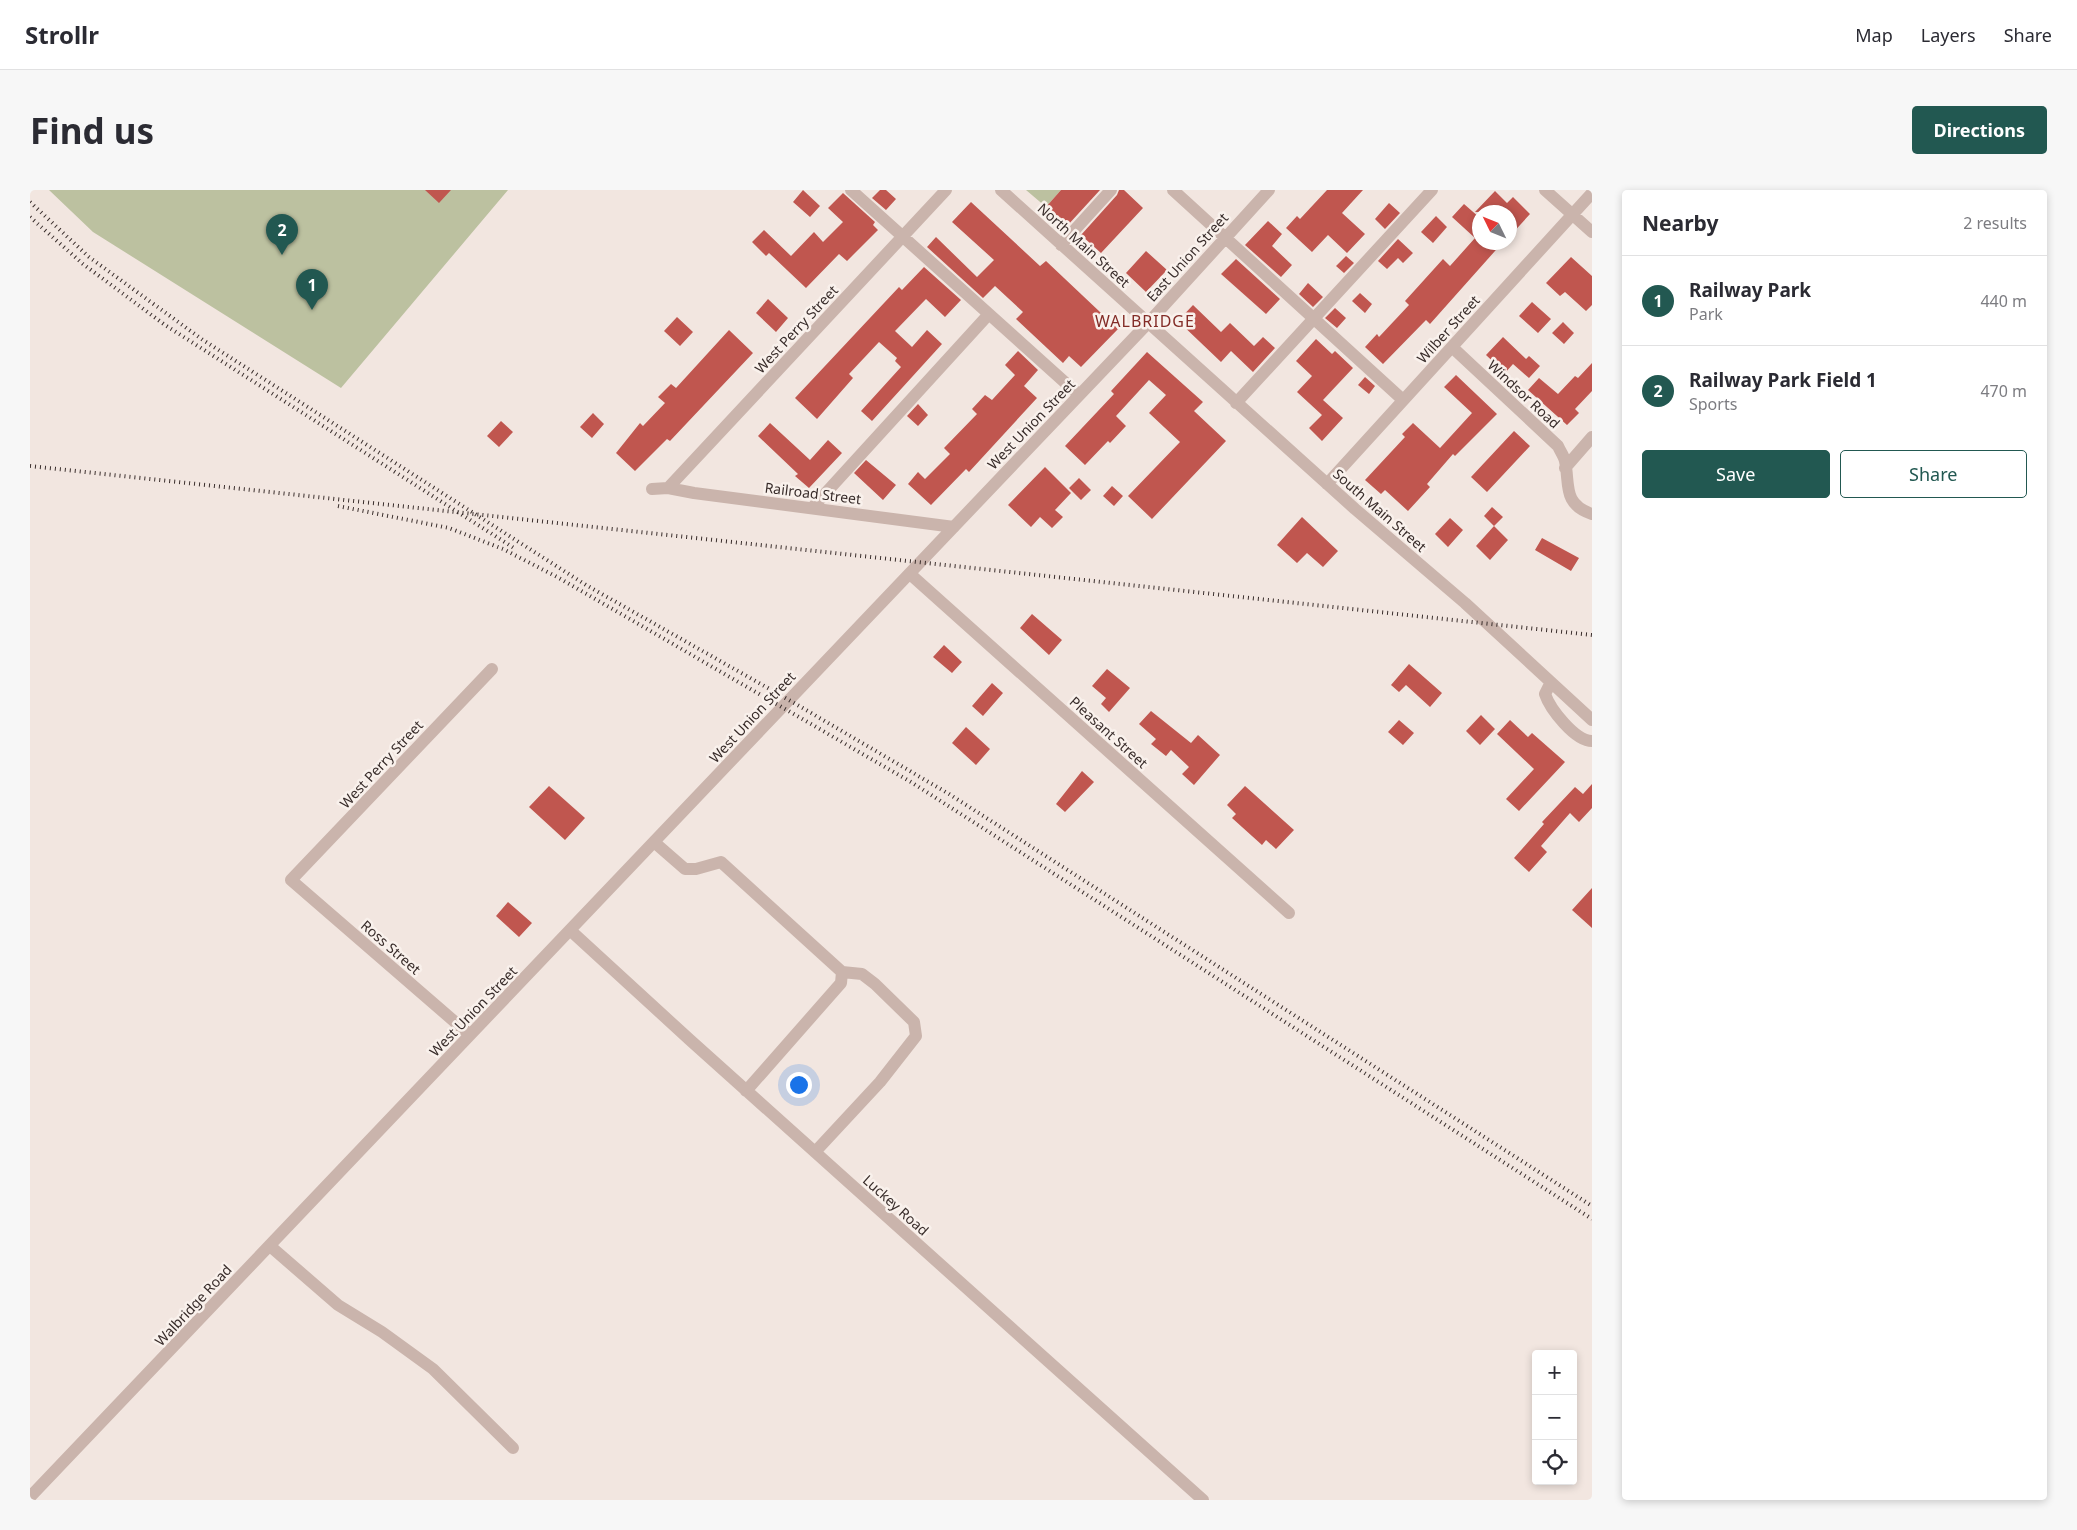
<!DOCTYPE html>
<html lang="en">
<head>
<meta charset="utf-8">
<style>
	:root { --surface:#fff; --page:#f7f7f7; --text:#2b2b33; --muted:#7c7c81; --line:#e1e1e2; --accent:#225851 }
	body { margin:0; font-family:"Noto Sans",sans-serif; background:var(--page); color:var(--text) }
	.controls { position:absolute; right:15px; bottom:15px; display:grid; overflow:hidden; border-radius:5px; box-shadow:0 2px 8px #0003 }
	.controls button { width:45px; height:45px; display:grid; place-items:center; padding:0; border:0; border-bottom:1px solid var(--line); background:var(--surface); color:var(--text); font:25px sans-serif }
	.compass { position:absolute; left:1442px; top:15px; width:45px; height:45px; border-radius:50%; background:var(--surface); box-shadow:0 2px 8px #0003; rotate:313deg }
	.you { position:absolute; left:768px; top:894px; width:18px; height:18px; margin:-12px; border:4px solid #fff; border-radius:50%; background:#1a73e8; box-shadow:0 0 0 8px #1a73e833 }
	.badge { display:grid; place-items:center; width:32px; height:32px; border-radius:50%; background:var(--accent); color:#fff; font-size:16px; font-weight:700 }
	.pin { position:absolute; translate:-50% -41px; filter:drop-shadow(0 1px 2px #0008) }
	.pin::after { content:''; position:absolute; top:26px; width:18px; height:15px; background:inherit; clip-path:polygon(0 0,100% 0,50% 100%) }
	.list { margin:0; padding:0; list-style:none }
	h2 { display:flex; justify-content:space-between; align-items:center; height:65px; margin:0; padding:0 20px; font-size:21px }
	h2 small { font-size:16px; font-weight:400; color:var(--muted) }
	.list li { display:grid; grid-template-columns:32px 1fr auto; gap:15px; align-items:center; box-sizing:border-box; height:90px; padding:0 20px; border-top:1px solid var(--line) }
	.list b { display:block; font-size:19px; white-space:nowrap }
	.list p { margin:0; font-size:16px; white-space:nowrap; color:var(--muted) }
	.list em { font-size:16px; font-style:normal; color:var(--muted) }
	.actions { display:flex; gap:10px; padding:15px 20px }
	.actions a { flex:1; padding:11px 0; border:1px solid var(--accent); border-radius:5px; text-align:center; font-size:18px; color:var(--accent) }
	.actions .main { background:var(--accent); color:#fff }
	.icon { flex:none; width:28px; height:28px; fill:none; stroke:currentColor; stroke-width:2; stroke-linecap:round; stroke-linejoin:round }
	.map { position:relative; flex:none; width:1562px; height:1310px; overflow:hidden; border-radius:5px }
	header { display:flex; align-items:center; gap:30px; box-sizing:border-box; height:70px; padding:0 25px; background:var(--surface); border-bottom:1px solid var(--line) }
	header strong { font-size:24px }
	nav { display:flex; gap:28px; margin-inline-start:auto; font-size:18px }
	.intro { display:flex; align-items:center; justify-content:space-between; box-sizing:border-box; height:120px; padding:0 30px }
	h1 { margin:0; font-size:35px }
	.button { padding:12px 22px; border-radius:5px; background:var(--accent); color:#fff; font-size:18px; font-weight:700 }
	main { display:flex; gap:30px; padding:0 30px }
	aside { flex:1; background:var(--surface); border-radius:5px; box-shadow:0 2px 8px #0003 }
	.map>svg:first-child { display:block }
</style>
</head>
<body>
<header>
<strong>Strollr</strong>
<nav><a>Map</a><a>Layers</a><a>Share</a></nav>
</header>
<div class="intro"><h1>Find us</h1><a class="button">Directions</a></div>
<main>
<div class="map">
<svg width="1562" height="1310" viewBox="0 0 1562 1310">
	<rect width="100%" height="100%" fill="#f2e6e0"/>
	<path fill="#bcc1a0" d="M19 0H478L311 198 63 42Z
		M996 0H1031L1016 17Z"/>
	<path fill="#c0564f" d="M395 0H421L409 13Z
		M773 0 790 16 780 27 763 12Z
		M850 0H856L866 9 856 20 842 8Z
		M1031 0H1070L1037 36 1016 17Z
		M1089 0H1094L1113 18 1071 63 1051 45 1087 5Z
		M1297 0H1333L1312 23 1335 44 1317 63 1298 45 1282 62 1256 38 1267 26 1270 29Z
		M1465 1 1477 13 1483 7 1500 24 1480 46V22H1445Z
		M813 3 845 32 843 35 848 40 817 71 809 64 776 98 739 63 736 66 722 52 734 40 761 66 784 42 793 52 813 32 798 18Z
		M941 12 1010 76 1016 71 1088 139 1051 177 1039 166 1033 173 986 129 993 122 965 96 953 108 897 57 906 47 947 87 964 70 922 32Z
		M1359 13 1370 23 1355 39 1345 29Z
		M1434 14 1450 28V52H1473L1400 134 1396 130 1353 174 1335 157 1347 144 1349 147 1379 115 1375 111 1413 69 1420 76 1445 48 1422 27Z
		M1406 26 1417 37 1403 53 1391 42Z
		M1238 31 1252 44 1242 56 1262 75 1251 87 1215 55Z
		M1368 49 1383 63 1373 73 1368 68 1357 79 1348 71Z
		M1116 61 1137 80 1116 102 1096 83Z
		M1316 66 1324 73 1314 83 1306 76Z
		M1541 67 1562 86V115L1556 121 1535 102 1530 106 1516 93Z
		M1206 69 1250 109 1236 124 1191 84Z
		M894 77 931 110 915 127 896 109 865 141 882 157 897 140 912 154 842 231 831 221 871 177 865 171 867 168 849 152 819 184 823 188 787 229 765 208 869 97 872 100Z
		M1278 93 1293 107 1283 117 1269 104Z
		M1330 103 1342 114 1335 123 1322 111Z
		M738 109 758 128 746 142 726 123Z
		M1502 112 1521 129 1508 143 1489 126Z
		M1163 115 1191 142 1200 133 1224 156 1233 147 1245 158 1223 182 1201 161 1191 172 1148 131Z
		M1305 118 1316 128 1307 138 1295 128Z
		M647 127 663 142 650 156 634 141Z
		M1533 132 1544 143 1534 154 1522 143Z
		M699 140 723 163 640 251 637 249 605 281 586 263 610 233 613 236 635 213 628 207 641 194 646 198Z
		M1473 147 1496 169 1499 166 1510 176 1499 188 1483 174 1475 183 1456 165Z
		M1286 149 1302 164 1305 161 1323 178 1293 210 1313 228 1292 251 1279 238 1292 225 1267 202 1282 186 1266 171Z
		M988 161 1008 180 994 196 1007 208 939 282 936 279 901 315 878 294 888 282 895 289 920 264 914 258 947 224 942 219 955 205 962 210 985 185 975 175Z
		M1117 162 1173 212 1164 221 1196 251 1122 329 1098 306 1150 252 1119 223 1136 205 1119 190 1086 226 1096 236 1080 253 1078 251 1055 275 1035 256 1084 204 1081 201Z
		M1562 173V201L1545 219 1549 223 1537 235 1498 200 1509 188 1528 204 1545 186 1548 188Z
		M1426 185 1467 224 1425 266 1423 264 1397 294 1400 297 1378 321 1355 300 1351 304 1335 290 1375 247 1372 244 1383 233 1410 258 1442 223 1414 197Z
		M1335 187 1345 196 1339 204 1328 195Z
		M888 214 898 225 888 236 877 226Z
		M563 223 574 234 562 248 550 237Z
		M471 231 483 242 469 257 457 246Z
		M740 233 780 270 798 250 812 263 779 298 765 286 768 284 728 246Z
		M1484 241 1500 256 1457 302 1441 287Z
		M836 270 866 295 853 310 824 283Z
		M1015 277 1041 303 1025 320 1033 327 1022 338 1010 327 1001 337 978 315Z
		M1049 288 1061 300 1051 310 1039 298Z
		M1082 296 1093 306 1084 316 1073 306Z
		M1462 317 1473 327 1464 336 1454 326Z
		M1272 327 1308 361 1293 377 1277 363 1267 373 1247 355Z
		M1420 328 1433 340 1418 357 1405 344Z
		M1464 336 1478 350 1460 370 1446 356Z
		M1512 348 1549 368 1541 381 1505 360Z
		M1002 424 1032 450 1019 465 990 438Z
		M914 455 932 472 922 483 903 467Z
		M1379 474 1412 503 1400 517 1376 495 1369 502 1361 495Z
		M1077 479 1100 498 1079 522 1071 514 1076 508 1062 496Z
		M962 493 973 503 953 526 942 516Z
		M1121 521 1161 553 1168 545 1190 565 1164 595 1152 584 1159 577 1141 560 1136 566 1121 554 1126 549 1109 534Z
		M1451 525 1465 539 1450 555 1436 541Z
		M1369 530 1384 543 1373 555 1358 542Z
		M1480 530 1498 547 1502 543 1535 572 1489 621 1476 609 1504 579 1467 544Z
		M936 537 960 559 946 575 922 553Z
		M1052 581 1064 592 1035 622 1026 614Z
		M1562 594V618L1549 632 1540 623 1511 656 1517 662 1499 682 1484 668 1514 634 1512 632 1545 597 1553 604Z
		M519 596 555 628 535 650 499 617Z
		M1215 596 1264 640 1246 659 1236 650 1232 655 1202 628 1206 624 1197 615Z
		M1562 698V738L1542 720Z
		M478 712 502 733 489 747 466 726Z"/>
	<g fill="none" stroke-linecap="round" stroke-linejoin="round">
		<path stroke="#cab4ac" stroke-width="12" d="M821 0 1049 205
			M971 0 1325 319 1435 413 1562 530
			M1143 0 1373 210
			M1515 0 1562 42
			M1031 55 1081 0
			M1422 157 1528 256C1530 261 1534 266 1535 271 1540 294 1532 314 1562 324
			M1206 213 1402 0
			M1535 278 1562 247
			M1297 294 1562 3
			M638 298 916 0
			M622 299 638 298 664 303 924 337
			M782 318 959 124
			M880 384 1259 723
			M1521 492 1515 504C1520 519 1545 551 1562 551
			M624 652 655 679H666L691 672 812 782 811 793 716 901
			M541 741 660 850 1173 1310
			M440 845 261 690 462 479
			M785 962 850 892 886 846 884 832 845 794 832 784 812 782
			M240 1056 308 1115 352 1142 403 1179 483 1258
			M0 1307 1118 133 1239 0"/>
		<path stroke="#382c2a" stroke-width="4" stroke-dasharray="1 4" stroke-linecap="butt" d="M0 12 59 67 173 150 556 395 759 510 919 604 1562 1016
			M0 27 53 74 135 135 484 358
			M0 276 1562 445
			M308 316 419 338 473 359 529 388 881 592 1562 1029"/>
	</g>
	<g text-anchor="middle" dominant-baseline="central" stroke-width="5" stroke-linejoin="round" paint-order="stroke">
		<g font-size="14" fill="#382c2a" stroke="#f9f1ec">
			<text transform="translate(1054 55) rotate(42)">North Main Street</text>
			<text transform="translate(1157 67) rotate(-48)">East Union Street</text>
			<text transform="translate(766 139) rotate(-47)">West Perry Street</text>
			<text transform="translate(1418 139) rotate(-48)">Wilber Street</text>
			<text transform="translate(1494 204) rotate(43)">Windsor Road</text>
			<text transform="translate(1001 234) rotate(-46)">West Union Street</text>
			<text transform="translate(783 303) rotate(7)">Railroad Street</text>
			<text transform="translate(1350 320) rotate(41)">South Main Street</text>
			<text transform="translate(722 527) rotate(-47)">West Union Street</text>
			<text transform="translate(1079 542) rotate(42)">Pleasant Street</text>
			<text transform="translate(351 574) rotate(-47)">West Perry Street</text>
			<text transform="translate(361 757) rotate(41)">Ross Street</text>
			<text transform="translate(443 821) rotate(-46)">West Union Street</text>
			<text transform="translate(866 1015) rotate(42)">Luckey Road</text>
			<text transform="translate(163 1115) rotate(-47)">Walbridge Road</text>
		</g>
		<g font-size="16" letter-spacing="1" fill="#832c27" stroke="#f9f1ec">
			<text x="1115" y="131">WALBRIDGE</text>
		</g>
	</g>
</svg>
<div class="controls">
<button>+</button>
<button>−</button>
<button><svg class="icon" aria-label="locate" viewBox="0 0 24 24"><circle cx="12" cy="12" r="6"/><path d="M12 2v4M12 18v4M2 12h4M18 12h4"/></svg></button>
</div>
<svg class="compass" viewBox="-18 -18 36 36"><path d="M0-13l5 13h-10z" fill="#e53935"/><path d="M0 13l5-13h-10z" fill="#7c7c81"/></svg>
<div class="you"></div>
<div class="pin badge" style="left:282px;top:120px">1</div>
<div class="pin badge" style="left:252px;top:65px">2</div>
</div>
<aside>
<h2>Nearby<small>2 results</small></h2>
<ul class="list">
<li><span class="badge">1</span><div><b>Railway Park</b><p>Park</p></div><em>440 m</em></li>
<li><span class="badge">2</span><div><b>Railway Park Field 1</b><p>Sports</p></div><em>470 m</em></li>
</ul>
<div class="actions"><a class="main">Save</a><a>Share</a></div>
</aside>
</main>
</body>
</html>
